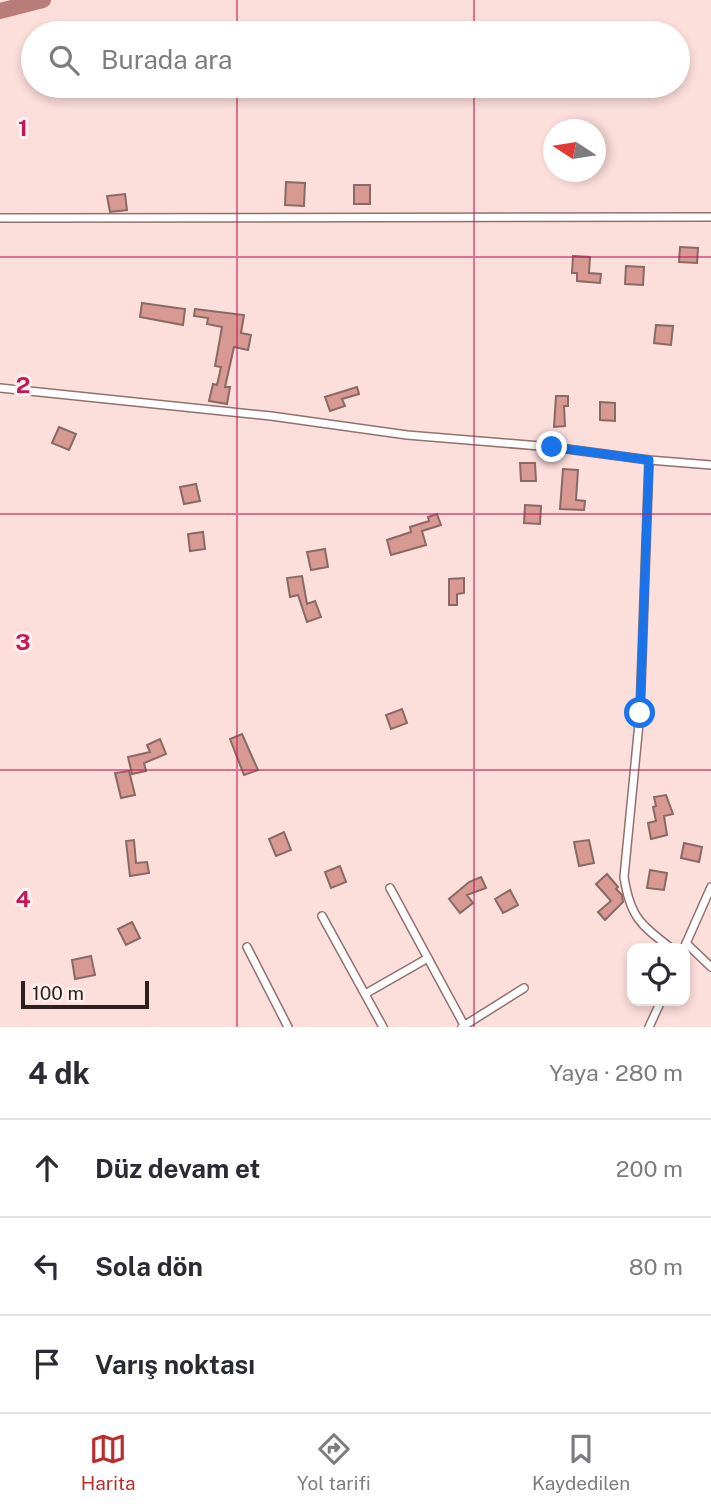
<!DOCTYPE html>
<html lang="tr">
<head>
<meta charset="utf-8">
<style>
	:root { --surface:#fff; --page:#f2f2f3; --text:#2b2b33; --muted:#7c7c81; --line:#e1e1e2; --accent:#bc2c2d }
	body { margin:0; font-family:"Public Sans",sans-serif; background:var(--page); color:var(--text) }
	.controls { position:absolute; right:21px; bottom:21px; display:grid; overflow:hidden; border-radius:14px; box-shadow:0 4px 10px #0003 }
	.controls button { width:63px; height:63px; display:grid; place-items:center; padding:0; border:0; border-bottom:2px solid var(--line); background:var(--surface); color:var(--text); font:35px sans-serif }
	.compass { position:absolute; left:543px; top:119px; width:63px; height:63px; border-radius:50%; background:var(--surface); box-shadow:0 4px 10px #0003; rotate:282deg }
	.scale { position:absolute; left:21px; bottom:18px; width:128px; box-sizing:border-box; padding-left:7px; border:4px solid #2c1f1d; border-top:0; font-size:19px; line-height:24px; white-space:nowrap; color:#2c1f1d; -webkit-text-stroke:5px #ffefed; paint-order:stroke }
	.stop { position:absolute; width:21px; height:21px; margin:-16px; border:5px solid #1a73e8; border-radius:50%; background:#fff }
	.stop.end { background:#1a73e8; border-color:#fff; box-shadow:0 2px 7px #0008 }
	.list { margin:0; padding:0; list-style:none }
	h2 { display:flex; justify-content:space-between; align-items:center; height:91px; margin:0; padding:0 28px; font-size:30px }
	h2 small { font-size:23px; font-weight:400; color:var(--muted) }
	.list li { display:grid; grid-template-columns:46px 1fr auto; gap:21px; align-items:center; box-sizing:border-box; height:98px; padding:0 28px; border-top:2px solid var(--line) }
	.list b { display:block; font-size:26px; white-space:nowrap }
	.list em { font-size:23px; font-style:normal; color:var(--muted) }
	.icon { flex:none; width:38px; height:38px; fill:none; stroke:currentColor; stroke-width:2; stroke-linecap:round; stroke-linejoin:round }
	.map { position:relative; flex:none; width:711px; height:1027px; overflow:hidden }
	.search { position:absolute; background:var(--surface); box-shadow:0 4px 10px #0003; left:21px; right:21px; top:21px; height:77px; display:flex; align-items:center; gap:18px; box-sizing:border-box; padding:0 24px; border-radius:38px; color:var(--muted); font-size:26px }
	.sheet { height:385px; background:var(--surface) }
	nav { display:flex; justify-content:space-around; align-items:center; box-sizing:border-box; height:98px; border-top:2px solid var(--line); background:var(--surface); font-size:19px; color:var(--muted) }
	nav a { display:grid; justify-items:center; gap:4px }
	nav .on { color:var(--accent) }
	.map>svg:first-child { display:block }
</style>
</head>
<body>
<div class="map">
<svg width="711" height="1027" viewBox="0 0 711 1027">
	<rect width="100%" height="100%" fill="#fcdedb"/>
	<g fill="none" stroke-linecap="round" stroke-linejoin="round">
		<path stroke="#b87d77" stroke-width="16" d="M0 11 43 0"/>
	</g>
	<path fill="#d79992" stroke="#896965" stroke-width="2" d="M286 182 305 183 304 206 285 205Z
		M354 185H370V204H354Z
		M125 194 127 210 110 212 107 196Z
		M680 247 698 248 697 263 679 262Z
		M573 256 590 257 589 273 601 274 600 283 577 281V273H572Z
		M626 266 644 267 643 285 625 284Z
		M142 303 185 309 183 325 140 317Z
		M195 309 244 315 241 333 251 335 248 350 234 347 225 387H230L227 404 209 401 213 384 217 385 221 367 215 366 222 327 207 324 208 318 194 316Z
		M656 325 673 326 671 345 654 343Z
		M357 387 359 394 342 399 345 406 330 411 325 397Z
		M556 396H568V406H564L565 426 554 427Z
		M600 402 615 403V421L600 420Z
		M59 427 76 434 69 450 52 443Z
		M520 463H535L536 481H521Z
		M563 469 578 470 576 500 585 501 584 510 560 509Z
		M196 484 200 501 184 504 180 487Z
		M525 505 541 506 540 524 524 523Z
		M437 514 441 525 422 531 426 545 391 555 387 540 411 532 410 527 429 521 428 517Z
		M203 532 205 549 190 551 188 534Z
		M325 549 328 567 311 570 307 552Z
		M302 576 307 604 315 601 321 617 307 622 298 595 290 597 287 578Z
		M464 578V593L457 594V605H449V579Z
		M402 709 407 723 391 729 386 715Z
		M242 734 258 770 244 775 230 739Z
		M160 739 166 754 144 763 146 771 132 774 128 757 150 752 147 745Z
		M129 771 135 795 121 798 115 773Z
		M666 795 673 814 664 816 667 835 651 839 648 823 656 821 653 807 656 806 654 797Z
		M284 832 291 850 276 856 269 839Z
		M134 840 136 863 147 862 149 873 130 876 126 841Z
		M589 840 594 863 579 866 574 842Z
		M684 843 702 847 699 862 681 858Z
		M340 866 346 882 331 888 325 872Z
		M650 870 667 873 664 890 647 888Z
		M607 874 618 887 616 889 622 895 623 902 605 920 598 912 611 901 596 884Z
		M481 877 486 888 467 895 473 903 460 913 449 899 469 882Z
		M510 890 518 905 503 913 495 899Z
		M132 922 140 938 126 945 118 929Z
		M91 956 95 975 75 979 72 960Z"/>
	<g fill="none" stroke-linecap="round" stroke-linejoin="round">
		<defs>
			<path id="street" d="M0 218 711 217
				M0 388 271 416 407 435 552 447 649 460 711 465
				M649 460 640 713 624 877C630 916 640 925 671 948
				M390 888 464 1025
				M322 916 383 1027
				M686 943 711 967
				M247 947 288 1027
				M684 948 711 887
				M365 994 428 958
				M462 1027 524 988
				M649 1027 661 1001"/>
		</defs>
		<use href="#street" stroke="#91716d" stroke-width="10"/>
		<use href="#street" stroke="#fff" stroke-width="7"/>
	</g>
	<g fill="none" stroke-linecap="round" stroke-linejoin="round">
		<path stroke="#1a73e8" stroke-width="9" d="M552 447 649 460 640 713"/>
	</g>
	<path fill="none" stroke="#c2185b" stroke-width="2" stroke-opacity="0.55" d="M237 0V33M474 0V33M237 86V1027M474 86V1027M0 257H711M0 514H711M0 770H711"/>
	<g font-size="23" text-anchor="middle" font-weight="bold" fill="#c2185b" stroke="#ffefed" stroke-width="6" stroke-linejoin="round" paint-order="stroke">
		<text x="23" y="136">1</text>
		<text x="23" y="393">2</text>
		<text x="23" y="650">3</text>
		<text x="23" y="907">4</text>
	</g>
</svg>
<div class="controls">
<button><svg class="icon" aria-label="locate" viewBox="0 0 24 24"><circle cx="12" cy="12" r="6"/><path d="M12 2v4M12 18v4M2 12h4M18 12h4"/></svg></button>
</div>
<svg class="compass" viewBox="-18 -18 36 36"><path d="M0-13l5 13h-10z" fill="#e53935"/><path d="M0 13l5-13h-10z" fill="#7c7c81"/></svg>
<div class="scale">100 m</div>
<div class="stop" style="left:640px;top:713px"></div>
<div class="stop end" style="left:552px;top:447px"></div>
<div class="search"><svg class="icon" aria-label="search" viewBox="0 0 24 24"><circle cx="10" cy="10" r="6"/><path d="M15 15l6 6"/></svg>Burada ara</div>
</div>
<section class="sheet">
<h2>4 dk<small>Yaya · 280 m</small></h2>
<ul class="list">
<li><svg class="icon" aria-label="ahead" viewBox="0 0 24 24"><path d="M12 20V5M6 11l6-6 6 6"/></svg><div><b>Düz devam et</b></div><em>200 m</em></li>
<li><svg class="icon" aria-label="left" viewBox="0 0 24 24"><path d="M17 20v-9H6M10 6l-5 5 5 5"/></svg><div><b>Sola dön</b></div><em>80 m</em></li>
<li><svg class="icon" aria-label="arrive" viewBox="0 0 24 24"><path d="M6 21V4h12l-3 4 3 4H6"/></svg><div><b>Varış noktası</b></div></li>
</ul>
</section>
<nav>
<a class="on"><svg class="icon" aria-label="map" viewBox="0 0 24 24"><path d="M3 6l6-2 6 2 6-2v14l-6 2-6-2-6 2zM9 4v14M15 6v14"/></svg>Harita</a>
<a><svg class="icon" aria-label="directions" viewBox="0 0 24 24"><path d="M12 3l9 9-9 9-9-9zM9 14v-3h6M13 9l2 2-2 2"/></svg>Yol tarifi</a>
<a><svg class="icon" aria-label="saved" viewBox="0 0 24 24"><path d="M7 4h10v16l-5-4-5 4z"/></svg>Kaydedilen</a>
</nav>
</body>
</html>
